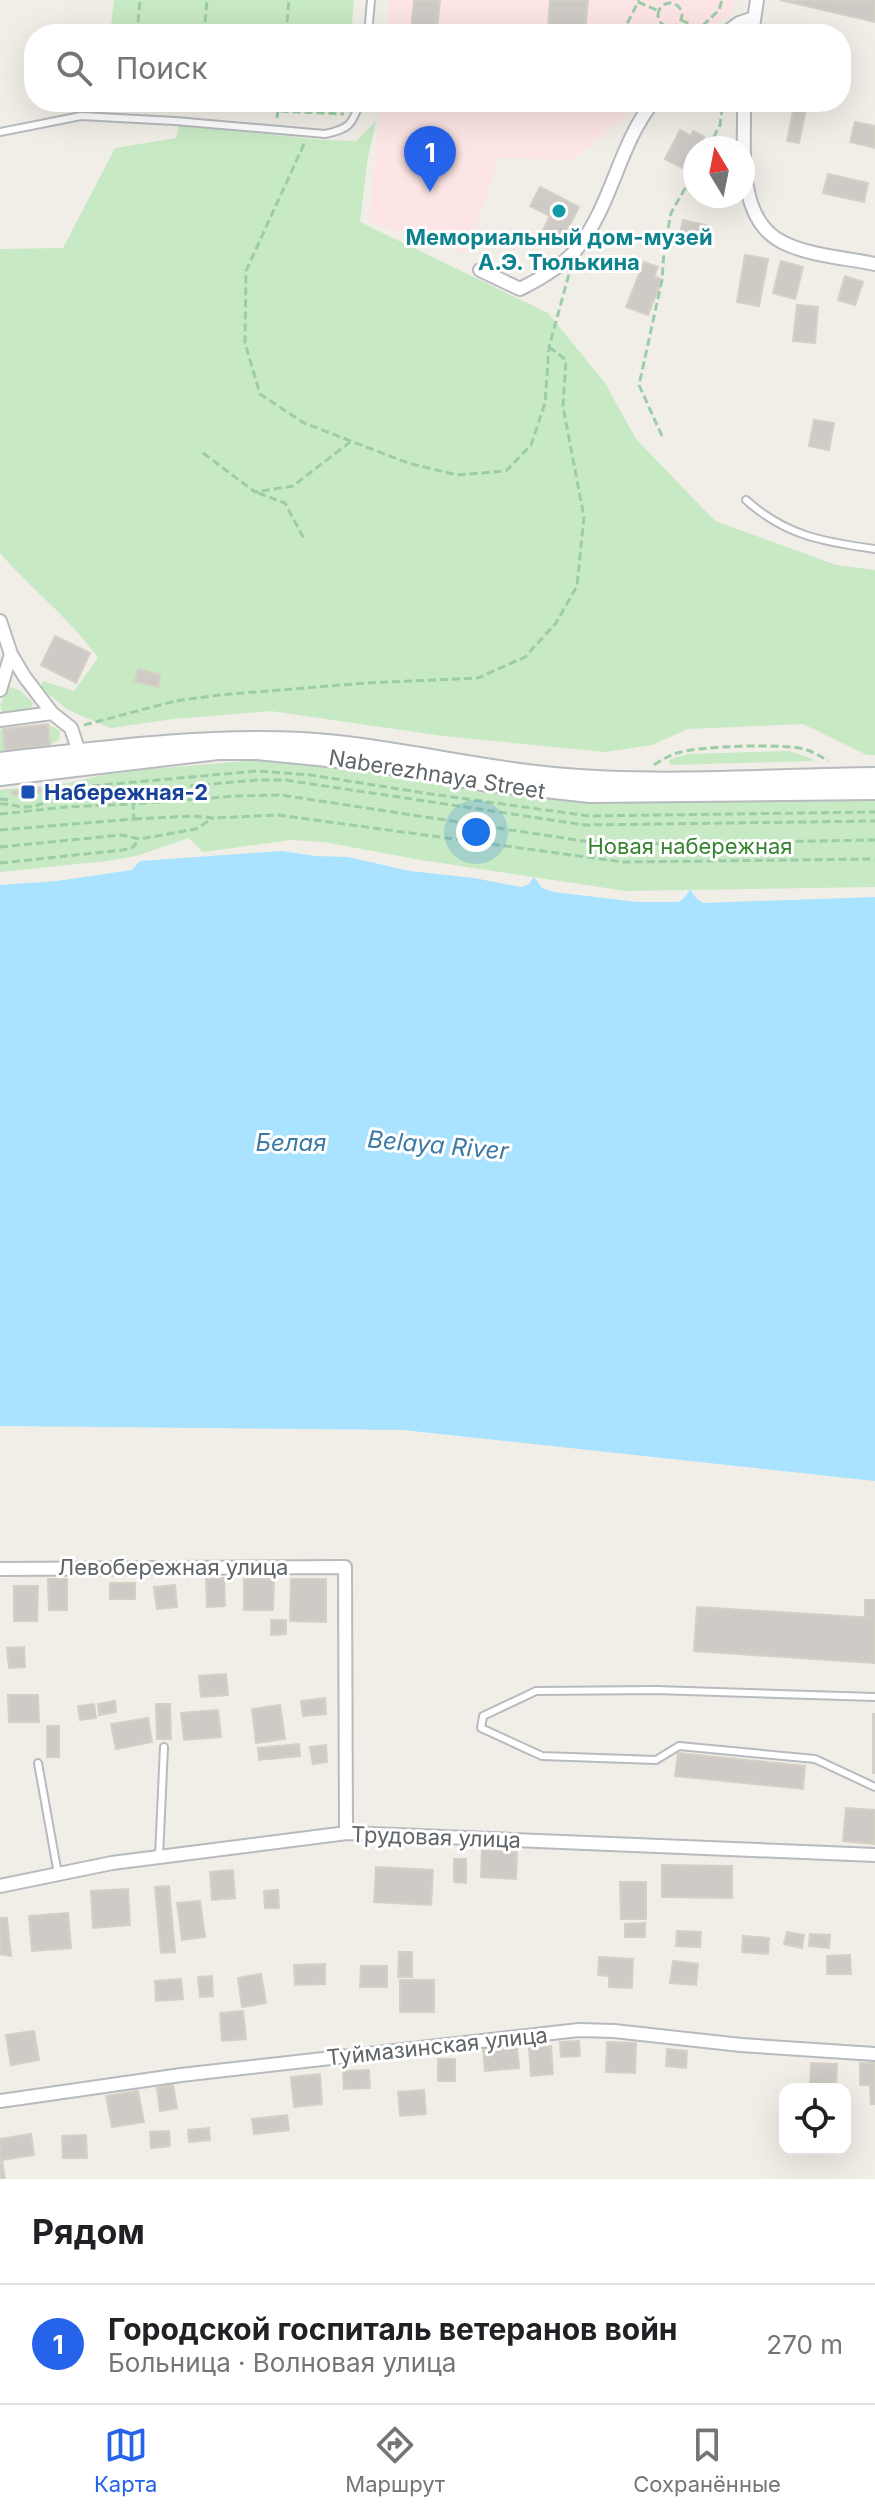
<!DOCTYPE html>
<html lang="ru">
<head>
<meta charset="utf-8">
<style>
	:root { --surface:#fff; --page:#f6f6f6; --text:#202124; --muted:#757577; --line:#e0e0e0; --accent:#2563eb }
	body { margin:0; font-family:Inter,sans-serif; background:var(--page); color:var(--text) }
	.controls { position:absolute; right:24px; bottom:24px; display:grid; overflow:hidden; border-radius:16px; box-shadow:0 8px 32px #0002 }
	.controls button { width:72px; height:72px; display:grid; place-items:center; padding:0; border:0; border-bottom:2px solid var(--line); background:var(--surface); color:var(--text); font:40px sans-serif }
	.compass { position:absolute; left:683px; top:136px; width:72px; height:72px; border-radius:50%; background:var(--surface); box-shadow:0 8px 32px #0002; rotate:350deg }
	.you { position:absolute; left:476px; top:832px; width:28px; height:28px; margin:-20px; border:6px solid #fff; border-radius:50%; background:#1a73e8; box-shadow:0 0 0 12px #1a73e833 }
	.badge { display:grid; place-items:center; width:52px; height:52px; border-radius:50%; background:var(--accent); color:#fff; font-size:26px; font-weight:700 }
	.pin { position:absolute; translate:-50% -66px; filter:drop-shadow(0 2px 4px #0008) }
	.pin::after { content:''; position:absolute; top:42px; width:28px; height:24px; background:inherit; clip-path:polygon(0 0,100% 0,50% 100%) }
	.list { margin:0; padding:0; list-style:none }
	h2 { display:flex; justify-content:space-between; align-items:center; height:104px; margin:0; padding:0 32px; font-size:34px }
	h2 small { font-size:26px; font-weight:400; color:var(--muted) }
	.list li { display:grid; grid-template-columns:52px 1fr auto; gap:24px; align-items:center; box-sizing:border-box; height:120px; padding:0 32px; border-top:2px solid var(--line) }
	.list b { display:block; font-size:30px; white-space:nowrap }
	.list p { margin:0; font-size:26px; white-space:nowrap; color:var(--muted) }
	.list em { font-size:26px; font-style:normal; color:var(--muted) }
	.icon { flex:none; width:44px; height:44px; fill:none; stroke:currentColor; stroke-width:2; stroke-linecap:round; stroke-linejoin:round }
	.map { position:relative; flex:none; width:875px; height:2179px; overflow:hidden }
	.search { position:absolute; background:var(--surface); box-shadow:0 8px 32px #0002; left:24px; right:24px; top:24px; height:88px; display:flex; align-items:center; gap:20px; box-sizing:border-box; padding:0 28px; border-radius:32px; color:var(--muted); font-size:30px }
	.sheet { height:224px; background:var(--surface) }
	nav { display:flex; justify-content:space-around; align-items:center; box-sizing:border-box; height:112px; border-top:2px solid var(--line); background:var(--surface); font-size:22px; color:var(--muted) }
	nav a { display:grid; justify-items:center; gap:4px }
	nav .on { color:var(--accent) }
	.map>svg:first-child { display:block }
</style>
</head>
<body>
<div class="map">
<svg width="875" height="2179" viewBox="0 0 875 2179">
	<rect width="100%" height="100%" fill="#f1eee7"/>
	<path fill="#fde5e5" d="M389 0H735L733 10 707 34H386Z
		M380 102H639L624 118 587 149 569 161 499 157 467 253 369 222Z"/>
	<path fill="#c7e9c3" d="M114 0H354L351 34H110Z
		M376 121 368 157 360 222 548 313 605 383 636 439 715 521 836 565 875 570V755H867L803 724 688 729 652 745 605 752 443 736 271 711 173 719 111 728 68 710 41 688 43 681 74 691 98 658C71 619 31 589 0 553V249L63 248 115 148 176 138 179 125 322 140 356 141Z
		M9 687 20 690 33 703 30 710 2 713 0 705Z
		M48 724 60 731 59 740 50 745 0 751V729Z
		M789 751 813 759 812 761 671 765 669 763V760L687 754Z
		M257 760 313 763 481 790 589 803 875 799V887L626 891 421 860 324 842 290 840 203 852 189 838 136 856 107 861 0 872V790L67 783 103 775 152 769Z"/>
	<path fill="#a9e3ff" d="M282 851 316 856 348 857 410 871 474 878 521 887 529 884 534 877 542 888 553 892 638 902H679L685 897 690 889 696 898 703 903 875 897V1481L403 1430 0 1426V885L57 881 132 870 140 861Z"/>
	<path fill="#cecbc6" stroke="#d6cfc5" stroke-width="2" d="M414 0H440L437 31 411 29Z
		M550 0H588L585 31 548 27Z
		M780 0H875V22Z
		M795 102 807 104 799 143 787 141Z
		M855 122 875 126V148L850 142Z
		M680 130 691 136 693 131 704 137 698 148H695V153L686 170 665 159Z
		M828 174 868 183 864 202 823 193Z
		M540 187 579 207 560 244 541 234 550 216 530 206Z
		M683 220 709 226 704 247 678 242Z
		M745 255 768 259 759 306 737 302Z
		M781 261 803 267 795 299 773 293Z
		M644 262 658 267 654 276 662 280 648 315 626 307Z
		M845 276 863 282 855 305 838 300Z
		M797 305 818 307 815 343 793 341Z
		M814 420 834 423 829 450 809 446Z
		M55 636 90 653 76 683 41 665Z
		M138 669 160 675 158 687 135 681Z
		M48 724 50 745 5 750 3 729Z
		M39 788 41 791 31 798 12 794 13 791Z
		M224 1578 225 1606 207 1607 206 1579Z
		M48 1579H67V1610H49Z
		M244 1579H274L273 1610H244Z
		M291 1579H326V1622L290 1621Z
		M110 1583H135V1599H110Z
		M175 1585 177 1607 157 1609 154 1587Z
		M14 1586H38L37 1621H14Z
		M865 1600H875V1618H865Z
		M697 1607 875 1618V1663L694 1651Z
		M271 1620H286V1634L271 1635Z
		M24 1647 25 1667 9 1668 7 1648Z
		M226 1674 228 1695 201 1697 199 1676Z
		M8 1695H38L39 1722H9Z
		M325 1698 326 1714 303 1716 301 1701Z
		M115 1701 116 1712 99 1715 98 1704Z
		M94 1704 96 1718 80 1720 78 1706Z
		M156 1704H170L171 1739H157Z
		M280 1705 285 1739 256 1743 252 1709Z
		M218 1710 221 1737 184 1740 181 1713Z
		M873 1714H875V1773H873Z
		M148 1718 152 1742 116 1749 111 1724Z
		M47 1726H59V1757H47Z
		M299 1744 300 1756 259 1760 258 1748Z
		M326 1745 327 1762 313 1764 310 1747Z
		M678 1753 805 1766 803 1789 675 1776Z
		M846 1808 875 1810V1844L843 1841Z
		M482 1850 517 1852 516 1879 481 1877Z
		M454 1859H466V1883L454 1882Z
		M662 1865 732 1866V1898L662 1897Z
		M376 1867 433 1870 431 1905 374 1902Z
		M233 1870 235 1898 212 1900 210 1872Z
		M620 1882H646V1919H621Z
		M169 1886 175 1952 161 1953 155 1887Z
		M128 1889 130 1925 93 1928 91 1891Z
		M278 1890 279 1908H265L264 1891Z
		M200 1901 205 1937 182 1940 177 1903Z
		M68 1913 71 1948 32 1951 29 1916Z
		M0 1918H7L11 1956 0 1954Z
		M645 1923V1937H625V1924Z
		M677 1931 701 1932 700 1947 676 1946Z
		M787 1932 804 1935 802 1948 784 1944Z
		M810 1934 830 1935 829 1948 809 1946Z
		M743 1936 769 1938 768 1954 742 1952Z
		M399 1952H412V1977H398Z
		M850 1955 851 1974H827V1956Z
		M599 1957 633 1959 632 1988 609 1987V1976L598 1975Z
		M673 1961 698 1964 696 1985 670 1983Z
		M325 1964V1984L295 1985 294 1965Z
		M361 1966H387V1987H360Z
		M261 1974 266 2003 242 2007 238 1978Z
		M212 1976 213 1996 200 1997 198 1977Z
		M181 1979 183 1999 156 2001 155 1981Z
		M400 1980H434V2012H400Z
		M243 2011 246 2039 222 2041 220 2013Z
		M34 2031 39 2060 11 2065 6 2035Z
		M579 2041 580 2056 561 2057 560 2042Z
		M607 2042 636 2043 635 2073 606 2072Z
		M517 2046 519 2068 485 2071 483 2049Z
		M551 2046 553 2074 531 2076 529 2048Z
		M667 2049 687 2051 686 2068 666 2066Z
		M438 2059H455V2081H438Z
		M811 2063 837 2064 836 2089H810Z
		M860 2063H875V2104H871L870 2085H860Z
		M369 2070 370 2088 344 2089 343 2071Z
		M320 2074 322 2104 294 2107 291 2077Z
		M173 2085 177 2108 160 2111 157 2088Z
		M424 2090 426 2114 400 2116 398 2092Z
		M138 2091 144 2122 112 2127 106 2096Z
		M287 2115 289 2130 254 2134 252 2119Z
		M209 2128 210 2140 189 2142 188 2130Z
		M169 2131 170 2146 151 2148 150 2132Z
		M31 2134 34 2155 2 2160 5 2179H0V2139Z
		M86 2135 87 2158H63L62 2136Z"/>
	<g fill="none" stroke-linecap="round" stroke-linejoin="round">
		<defs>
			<path id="service" d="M368 34 371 0
				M0 132 81 116 175 121 325 134C349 129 352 125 360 102
				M746 500C786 536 824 542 875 549
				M875 1697 656 1690 536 1691 483 1716 481 1728 542 1756 656 1760 679 1746 815 1759 875 1787
				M38 1763 58 1874
				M159 1857 164 1747"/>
			<path id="minor" d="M724 34 739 23 754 18
				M752 34 757 0
				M744 102C745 147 735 220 784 243 811 256 846 258 875 264
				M480 270 520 289C538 280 562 266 576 250 612 206 618 146 653 102
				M0 621 11 654 24 676 52 713 71 728 79 752
				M0 690 11 654
				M0 720 52 713
				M0 1569 345 1567 346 1833
				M0 1886 112 1863 347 1833 875 1855
				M0 2101 181 2075 579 2030 614 2031 741 2045 875 2054"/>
			<path id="tertiary" d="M0 761C100 750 201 736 302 741 387 746 470 768 554 776 658 786 770 777 875 776
				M0 777 218 751H257L368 762 482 782 590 794 875 791"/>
		</defs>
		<use href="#service" stroke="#b7babe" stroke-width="10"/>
		<use href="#minor" stroke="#b7babe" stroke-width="16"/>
		<use href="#tertiary" stroke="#b7babe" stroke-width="20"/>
		<path stroke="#9dcda6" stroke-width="3" stroke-dasharray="8 4" stroke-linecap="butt" d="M638 2 659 11
			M658 15a12 12 0 1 1 24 0a12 12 0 1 1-24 0Z
			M681 20 699 28
			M137 34 140 0
			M204 34 207 0
			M286 34 289 0
			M622 34 639 0
			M662 34 666 26
			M694 34 719 10 722 0
			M197 102 278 111 344 114
			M277 118 279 102
			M304 144 246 271 245 343 260 394 304 423 408 463 457 475 506 471 531 445 545 403 549 347 569 274
			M708 148 720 125 723 102
			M662 436 639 385 662 280 664 251 671 213 695 171
			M203 453 255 492 293 486 350 442
			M258 493 285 503 304 539
			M84 725 175 701 219 695 366 683 478 678 525 657 556 623 577 586 584 517 563 407 566 360 549 347
			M654 765C663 759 671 754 681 752 704 746 777 744 799 748 810 750 819 755 828 761
			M46 796 80 787 257 771 311 775 431 794 589 816 875 812
			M0 799 10 800
			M0 804C9 803 17 807 26 807 40 807 50 799 64 797L257 780H285L585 825 875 821
			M0 814 66 807 132 804
			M134 819 193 816 213 818 278 815 623 862 875 859
			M0 830 134 819 133 804 236 796 281 795 583 841 625 844 875 840
			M0 847 121 835 140 839 196 829 213 818
			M0 863 123 850 133 847 139 839"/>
		<use href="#service" stroke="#fff" stroke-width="6"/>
		<use href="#minor" stroke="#fff" stroke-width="12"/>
		<use href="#tertiary" stroke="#fff" stroke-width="16"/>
	</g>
	<circle fill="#0f9aa8" stroke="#fff" stroke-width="3" cx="559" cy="211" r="8"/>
	<rect fill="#1a4fb4" stroke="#fff" stroke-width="3" x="20" y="784" width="16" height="16" rx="4"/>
	<g text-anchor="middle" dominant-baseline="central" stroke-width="6" stroke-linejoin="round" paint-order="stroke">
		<g font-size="22" font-weight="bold" fill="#0d838f" stroke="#fff">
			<text x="559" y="237">Мемориальный дом-музей<tspan x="559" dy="25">А.Э. Тюлькина</tspan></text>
		</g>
		<g font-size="22" fill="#5e6468" stroke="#fff">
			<text transform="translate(437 774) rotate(9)">Naberezhnaya Street</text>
			<text x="173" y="1567">Левобережная улица</text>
			<text transform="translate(436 1837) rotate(2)">Трудовая улица</text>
			<text transform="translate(437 2046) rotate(-6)">Туймазинская улица</text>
		</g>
		<g font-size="22" font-weight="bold" fill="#164399" stroke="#fff" text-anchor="start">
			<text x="44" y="792">Набережная-2</text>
		</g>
		<g font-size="22" fill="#378331" stroke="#fff">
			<text x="690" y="846">Новая набережная</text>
		</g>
		<g font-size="24" font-style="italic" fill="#3b7aa4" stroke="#fff">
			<text x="291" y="1142">Белая</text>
			<text transform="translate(438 1145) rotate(5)">Belaya River</text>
		</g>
	</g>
</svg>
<div class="controls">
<button><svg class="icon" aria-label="locate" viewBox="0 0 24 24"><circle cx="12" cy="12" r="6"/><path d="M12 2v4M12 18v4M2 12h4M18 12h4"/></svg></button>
</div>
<svg class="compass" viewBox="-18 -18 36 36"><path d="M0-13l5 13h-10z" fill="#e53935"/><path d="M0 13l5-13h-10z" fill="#757577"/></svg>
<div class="you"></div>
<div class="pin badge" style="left:430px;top:192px">1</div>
<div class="search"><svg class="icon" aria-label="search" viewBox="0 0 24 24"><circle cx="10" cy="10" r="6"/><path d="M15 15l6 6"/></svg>Поиск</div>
</div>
<section class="sheet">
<h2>Рядом<small></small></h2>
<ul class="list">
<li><span class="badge">1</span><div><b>Городской госпиталь ветеранов войн</b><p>Больница · Волновая улица</p></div><em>270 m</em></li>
</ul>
</section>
<nav>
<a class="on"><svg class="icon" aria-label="map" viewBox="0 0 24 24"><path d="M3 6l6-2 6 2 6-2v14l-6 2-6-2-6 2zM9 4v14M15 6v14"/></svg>Карта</a>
<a><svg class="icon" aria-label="directions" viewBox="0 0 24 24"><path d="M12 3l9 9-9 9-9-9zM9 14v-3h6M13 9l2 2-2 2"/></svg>Маршрут</a>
<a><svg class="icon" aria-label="saved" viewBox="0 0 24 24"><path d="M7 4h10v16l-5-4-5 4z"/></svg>Сохранённые</a>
</nav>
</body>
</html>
